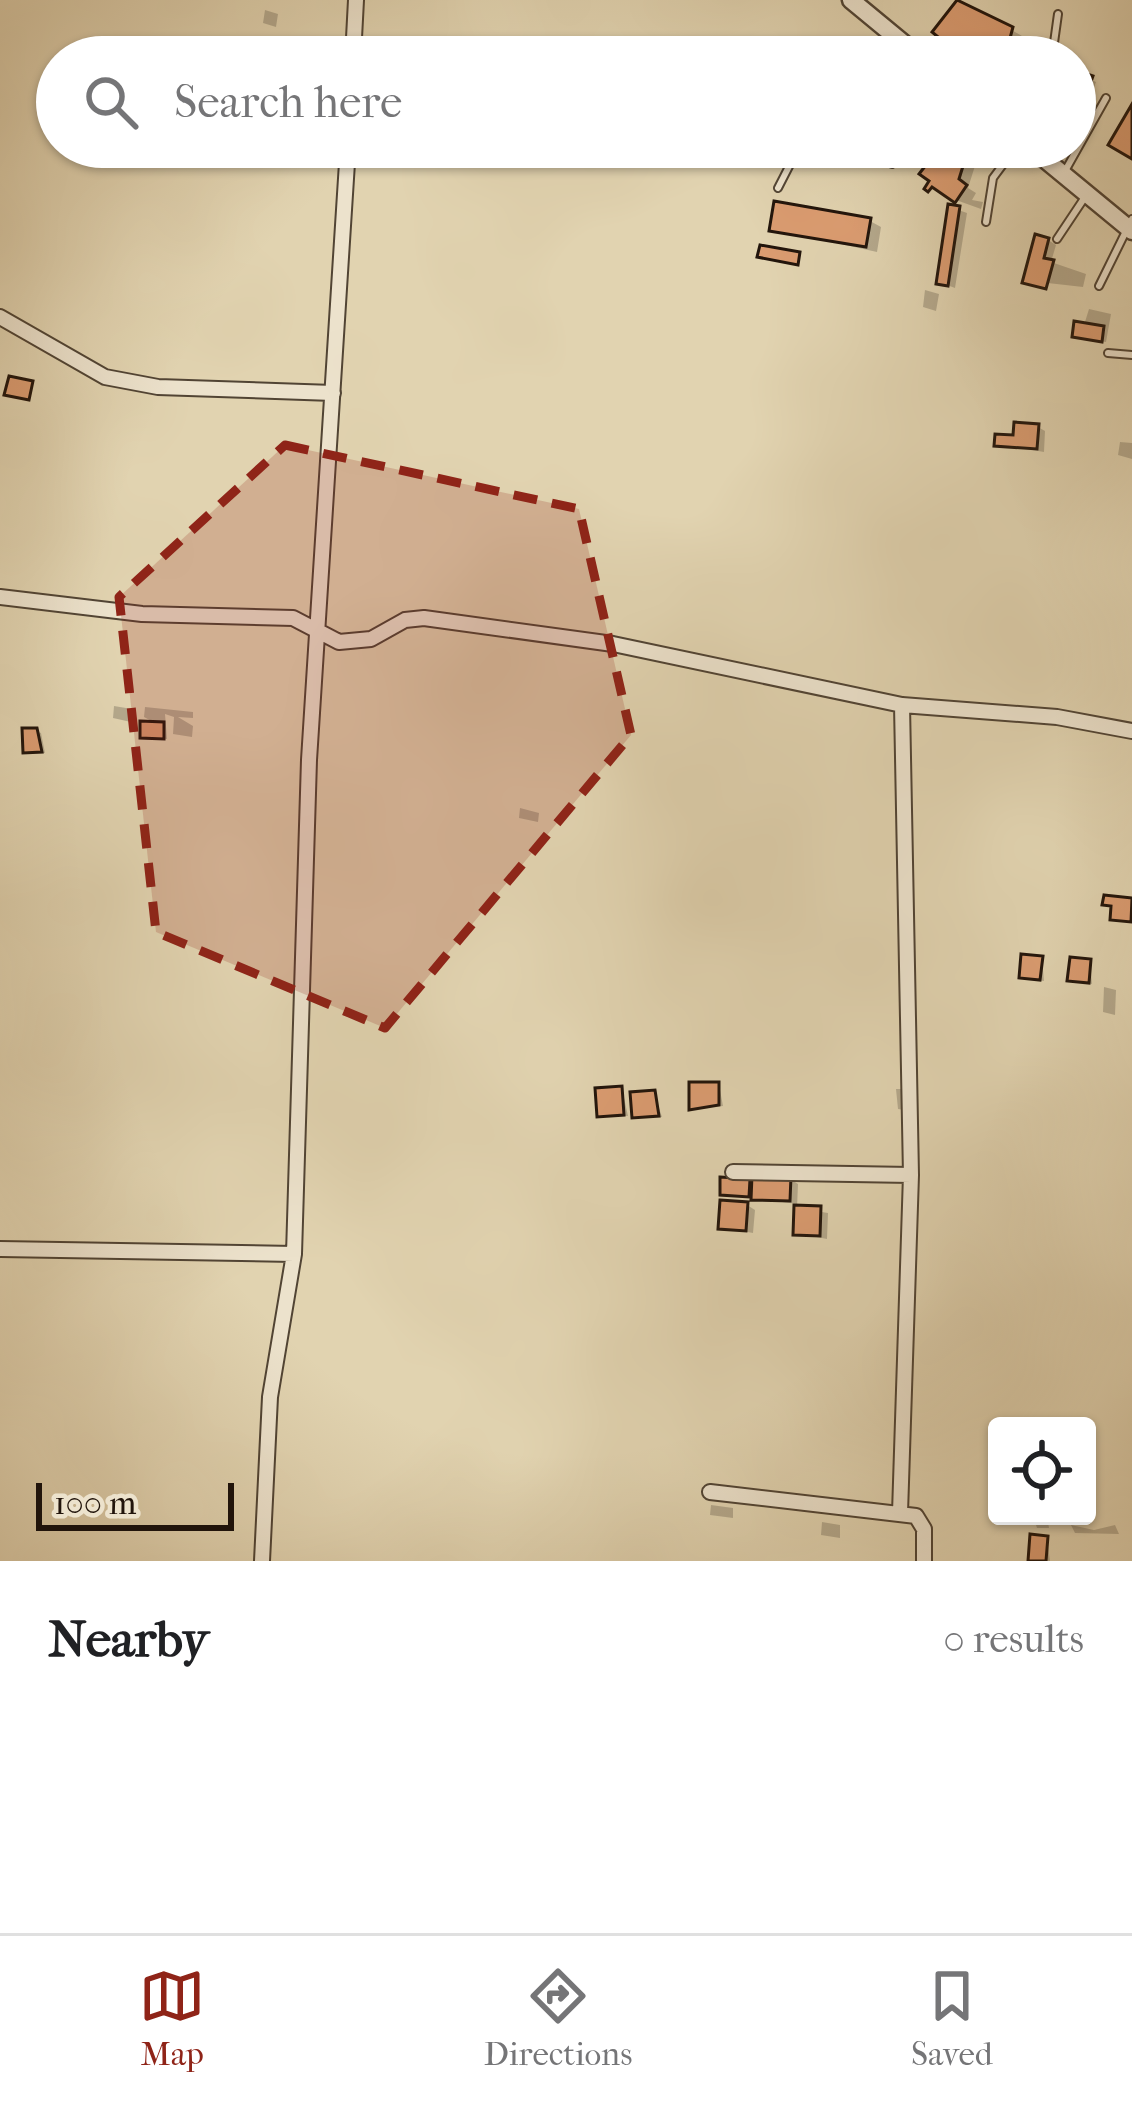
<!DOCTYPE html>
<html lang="en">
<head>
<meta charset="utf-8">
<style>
	:root { --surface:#fff; --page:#f2f2f2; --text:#202124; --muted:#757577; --line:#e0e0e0; --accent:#8f2418 }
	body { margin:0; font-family:"IM FELL French Canon",serif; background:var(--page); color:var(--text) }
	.controls { position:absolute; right:36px; bottom:36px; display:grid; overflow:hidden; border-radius:12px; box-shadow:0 3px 9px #0004 }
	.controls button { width:108px; height:108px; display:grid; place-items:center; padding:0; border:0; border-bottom:3px solid var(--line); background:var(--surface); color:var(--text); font:60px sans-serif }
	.scale { position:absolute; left:36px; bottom:30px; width:198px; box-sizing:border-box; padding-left:12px; border:6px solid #21140b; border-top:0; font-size:33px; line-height:42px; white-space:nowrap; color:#21140b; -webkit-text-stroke:9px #ece2cc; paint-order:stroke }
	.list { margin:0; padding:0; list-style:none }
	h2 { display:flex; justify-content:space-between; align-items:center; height:156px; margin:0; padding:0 48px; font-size:51px }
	h2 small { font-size:39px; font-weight:400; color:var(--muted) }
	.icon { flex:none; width:66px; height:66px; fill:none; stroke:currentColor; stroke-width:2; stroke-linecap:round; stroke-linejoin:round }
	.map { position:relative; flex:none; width:1132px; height:1561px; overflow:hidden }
	.search { position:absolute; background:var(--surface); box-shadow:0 3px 9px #0004; left:36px; right:36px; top:36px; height:132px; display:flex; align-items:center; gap:30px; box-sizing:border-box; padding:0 42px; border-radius:66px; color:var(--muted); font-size:45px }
	.sheet { height:372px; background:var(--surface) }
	nav { display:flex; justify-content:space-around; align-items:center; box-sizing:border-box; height:168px; border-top:3px solid var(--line); background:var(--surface); font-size:33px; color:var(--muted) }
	nav a { display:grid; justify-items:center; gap:6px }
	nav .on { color:var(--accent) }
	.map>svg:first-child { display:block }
</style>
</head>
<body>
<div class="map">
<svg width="1132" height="1561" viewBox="0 0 1132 1561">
	<rect width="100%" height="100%" fill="#e1d3b0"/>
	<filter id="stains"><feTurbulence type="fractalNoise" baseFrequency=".00167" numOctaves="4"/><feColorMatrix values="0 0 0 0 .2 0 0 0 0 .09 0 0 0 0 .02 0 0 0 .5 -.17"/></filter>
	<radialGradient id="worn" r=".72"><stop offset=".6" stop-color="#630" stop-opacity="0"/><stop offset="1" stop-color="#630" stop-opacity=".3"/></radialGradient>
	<path fill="#0003" d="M960 0 1022 36 1017 57H967L936 32Z
		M265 10 278 14 276 27 263 23Z
		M1083 76 1096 82 1083 116 1075 113Z
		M918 147 980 150 968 188 976 193 972 200 983 202 981 209 956 200Z
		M950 207 967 213 955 288 939 282Z
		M870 221 881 227 877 252 773 229Z
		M1048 240 1056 245 1051 262 1086 274 1083 287 1030 281Z
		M925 290 939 294 936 311 923 307Z
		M1089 309 1111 314 1106 342 1080 338Z
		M1038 427 1045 431 1044 452 997 444Z
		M1120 442 1132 443V459L1118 455Z
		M114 706 132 709 131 722 113 718Z
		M145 707 193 712V718L178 717 193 726 192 737 173 734 174 717 165 714 167 739 143 736 157 724 144 717Z
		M36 731 41 733 45 753 26 751Z
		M520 808 539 813 538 822 519 818Z
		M1042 959 1044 981 1026 979Z
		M1090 962 1092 984 1070 979Z
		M1104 987 1116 990 1115 1015 1103 1012Z
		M719 1085 723 1106 692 1109Z
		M622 1089 628 1116 600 1115Z
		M896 1089H905L911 1111 898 1109Z
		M654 1093 662 1117 635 1116Z
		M790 1179 798 1184 797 1208 828 1213 827 1239 796 1233 797 1204 723 1194 749 1182Z
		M747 1205 755 1210 753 1233 721 1227Z
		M711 1505 733 1508V1518L710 1515Z
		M822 1522 840 1525V1538L821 1535Z
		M1035 1522H1048L1049 1528H1037Z
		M1071 1525 1094 1530 1115 1525 1119 1534 1075 1533Z
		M1047 1539 1050 1561 1032 1560Z"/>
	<path fill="#db9c71" stroke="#21140b" stroke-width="3" d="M957 0 1013 27 1005 57H962L932 32Z
		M1081 72 1093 76 1079 116 1075 88Z
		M1132 104V159L1108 145Z
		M915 147H969L959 179 967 185 955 203 932 187 928 192 924 189 929 181 919 174 926 165 910 154Z
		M774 201 871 218 866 247 769 231Z
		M948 204 960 206 948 286 936 284Z
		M1035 234 1049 238 1044 258 1054 260 1046 289 1022 283Z
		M760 245 800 252 798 265 757 257Z
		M1074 321 1104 326 1102 342 1072 337Z
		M9 376 33 381 29 400 4 395Z
		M1014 422 1039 424 1037 449 994 446 995 434 1013 435Z
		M140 721 164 722V739L140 738Z
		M22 728H37L42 752 23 753Z
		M1104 895 1132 898 1131 922 1110 920 1111 906 1102 905Z
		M1021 954 1043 956 1040 980 1019 978Z
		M1070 957 1091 959 1089 983 1067 981Z
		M689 1082H719V1105L689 1110Z
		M622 1086 624 1115 597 1117 595 1088Z
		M655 1090 659 1116 632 1118 630 1092Z
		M752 1175 791 1176 790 1201 751 1200Z
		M720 1177 750 1179 749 1197 720 1195Z
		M720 1200 748 1202 746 1231 718 1229Z
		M794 1205 821 1206 820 1236 793 1235Z
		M1030 1534 1048 1536 1046 1561H1028Z"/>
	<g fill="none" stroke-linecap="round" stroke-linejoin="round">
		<defs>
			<path id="service" d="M1052 57 1058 14
				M853 147 892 164 897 147
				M1065 171 1106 98
				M778 188 799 147
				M986 222 993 178 1016 147
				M1057 239 1085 197
				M1099 286 1132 219
				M1108 353 1132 355"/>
			<path id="minor" d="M353 57 356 0
				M0 317 105 377 158 387 333 393
				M0 597 142 614 293 618 339 642 371 639 405 620 424 618 613 644 902 705 1057 717 1132 731
				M733 1172 911 1175
				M0 1249 294 1254
				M710 1492 916 1516 924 1529V1561
				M900 1513 911 1175 902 705
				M262 1561 270 1397 294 1254 309 760 348 147"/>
			<path id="tertiary" d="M851 0 920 57
				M1030 147 1132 231"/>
		</defs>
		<use href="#service" stroke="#514434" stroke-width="10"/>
		<use href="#minor" stroke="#514434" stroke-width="18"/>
		<use href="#tertiary" stroke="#514434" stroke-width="21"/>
		<use href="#service" stroke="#ece2cc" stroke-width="6"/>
		<use href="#minor" stroke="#ece2cc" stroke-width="14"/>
		<use href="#tertiary" stroke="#ece2cc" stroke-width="16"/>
	</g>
	<path fill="#8f2418" fill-opacity="0.2" stroke="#8f2418" stroke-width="9" stroke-dasharray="24 15" stroke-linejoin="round" d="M285 445 579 509 631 735 385 1028 156 932 119 597Z"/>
	<rect width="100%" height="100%" filter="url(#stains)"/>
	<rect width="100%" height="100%" fill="url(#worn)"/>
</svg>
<div class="controls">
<button><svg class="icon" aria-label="locate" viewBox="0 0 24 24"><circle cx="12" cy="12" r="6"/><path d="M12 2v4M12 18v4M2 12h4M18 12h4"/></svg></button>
</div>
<div class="scale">100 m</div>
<div class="search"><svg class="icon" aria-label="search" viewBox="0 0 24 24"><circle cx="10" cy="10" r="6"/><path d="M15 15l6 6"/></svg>Search here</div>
</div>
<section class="sheet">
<h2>Nearby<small>0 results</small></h2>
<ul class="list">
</ul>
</section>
<nav>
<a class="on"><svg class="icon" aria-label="map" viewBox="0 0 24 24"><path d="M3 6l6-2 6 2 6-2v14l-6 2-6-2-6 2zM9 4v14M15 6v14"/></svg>Map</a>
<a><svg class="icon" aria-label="directions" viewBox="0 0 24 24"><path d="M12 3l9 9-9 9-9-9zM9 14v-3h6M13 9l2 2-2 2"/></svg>Directions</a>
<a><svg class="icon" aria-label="saved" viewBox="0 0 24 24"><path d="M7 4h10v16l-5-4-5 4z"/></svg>Saved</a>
</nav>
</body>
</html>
